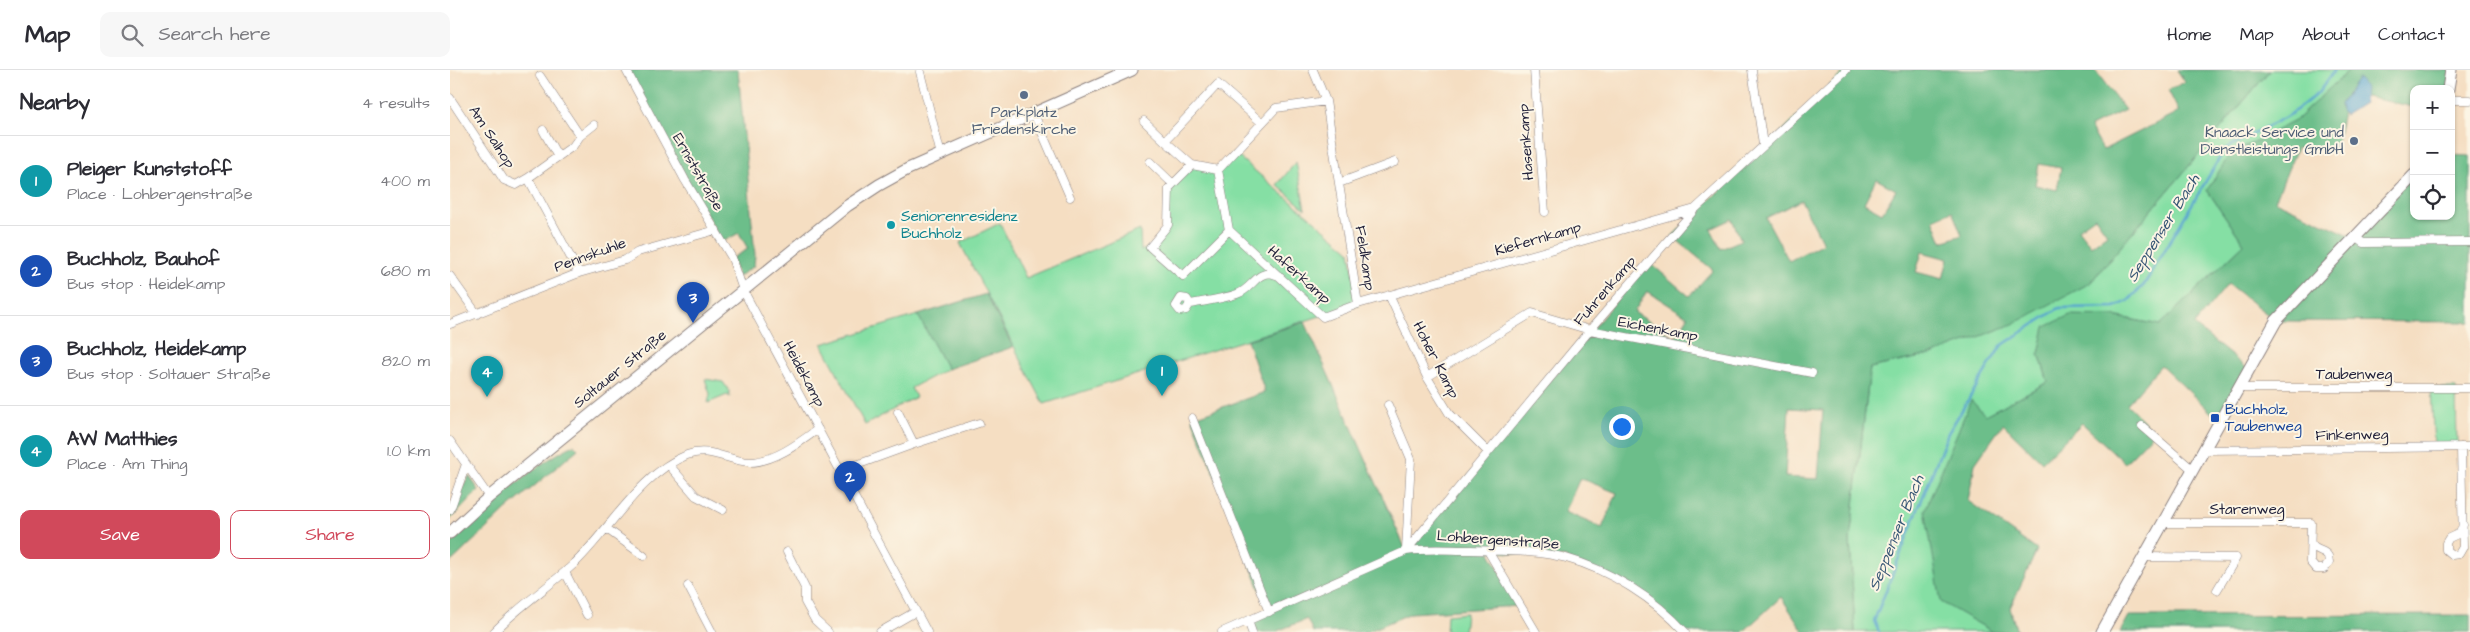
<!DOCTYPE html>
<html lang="en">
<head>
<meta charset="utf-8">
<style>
	:root { --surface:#fff; --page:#f7f7f7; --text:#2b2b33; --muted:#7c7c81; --line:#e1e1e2; --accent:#d1495b }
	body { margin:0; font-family:"Architects Daughter",sans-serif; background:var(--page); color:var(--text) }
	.controls { position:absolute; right:15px; top:15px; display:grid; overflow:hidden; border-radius:10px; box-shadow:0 1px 4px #0004 }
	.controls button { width:45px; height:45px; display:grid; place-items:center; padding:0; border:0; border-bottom:1px solid var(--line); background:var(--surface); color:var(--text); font:25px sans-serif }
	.you { position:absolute; left:1171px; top:356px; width:18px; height:18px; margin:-12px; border:4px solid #fff; border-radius:50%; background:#1a73e8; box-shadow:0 0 0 8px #1a73e833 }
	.badge { display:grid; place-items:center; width:32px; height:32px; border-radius:50%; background:var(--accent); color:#fff; font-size:16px; font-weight:700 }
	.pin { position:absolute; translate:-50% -41px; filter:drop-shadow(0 1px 2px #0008) }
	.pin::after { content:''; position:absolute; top:26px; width:18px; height:15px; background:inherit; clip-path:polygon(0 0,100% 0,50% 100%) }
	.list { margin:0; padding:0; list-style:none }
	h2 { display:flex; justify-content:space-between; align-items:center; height:65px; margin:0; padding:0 20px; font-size:21px }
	h2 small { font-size:16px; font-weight:400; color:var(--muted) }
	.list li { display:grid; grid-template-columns:32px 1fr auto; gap:15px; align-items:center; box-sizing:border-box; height:90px; padding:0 20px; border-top:1px solid var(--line) }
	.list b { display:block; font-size:19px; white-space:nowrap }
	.list p { margin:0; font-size:16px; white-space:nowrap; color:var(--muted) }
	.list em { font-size:16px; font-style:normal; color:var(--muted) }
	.actions { display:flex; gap:10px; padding:15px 20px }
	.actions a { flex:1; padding:11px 0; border:1px solid var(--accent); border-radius:10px; text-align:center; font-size:18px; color:var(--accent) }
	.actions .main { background:var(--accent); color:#fff }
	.icon { flex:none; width:28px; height:28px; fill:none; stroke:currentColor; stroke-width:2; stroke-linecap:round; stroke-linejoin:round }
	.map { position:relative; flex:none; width:2020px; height:562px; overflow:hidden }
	header { display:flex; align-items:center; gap:30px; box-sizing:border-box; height:70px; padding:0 25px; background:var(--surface); border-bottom:1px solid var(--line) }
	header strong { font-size:24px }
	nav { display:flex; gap:28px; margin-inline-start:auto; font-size:18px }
	.search { width:350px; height:45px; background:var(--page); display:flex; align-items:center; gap:12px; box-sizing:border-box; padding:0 18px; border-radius:10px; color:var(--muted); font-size:19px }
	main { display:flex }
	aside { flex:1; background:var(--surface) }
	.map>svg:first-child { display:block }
</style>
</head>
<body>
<header>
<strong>Map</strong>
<div class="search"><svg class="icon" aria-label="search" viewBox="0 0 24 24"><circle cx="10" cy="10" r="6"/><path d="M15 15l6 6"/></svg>Search here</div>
<nav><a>Home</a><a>Map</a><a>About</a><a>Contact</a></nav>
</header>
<main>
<aside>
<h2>Nearby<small>4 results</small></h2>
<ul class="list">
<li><span class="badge" style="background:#0f9aa8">1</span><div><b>Pleiger Kunststoff</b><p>Place · Lohbergenstraße</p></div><em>400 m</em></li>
<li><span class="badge" style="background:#1a4fb4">2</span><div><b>Buchholz, Bauhof</b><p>Bus stop · Heidekamp</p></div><em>680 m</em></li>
<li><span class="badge" style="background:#1a4fb4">3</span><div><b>Buchholz, Heidekamp</b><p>Bus stop · Soltauer Straße</p></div><em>820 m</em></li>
<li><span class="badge" style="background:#0f9aa8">4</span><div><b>AW Matthies</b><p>Place · Am Thing</p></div><em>1.0 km</em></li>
</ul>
<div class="actions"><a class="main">Save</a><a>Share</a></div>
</aside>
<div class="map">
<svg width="2020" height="562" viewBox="0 0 2020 562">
	<rect width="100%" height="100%" fill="#fcf5e5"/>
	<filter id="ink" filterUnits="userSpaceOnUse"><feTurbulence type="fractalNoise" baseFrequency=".02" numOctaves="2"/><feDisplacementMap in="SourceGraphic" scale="10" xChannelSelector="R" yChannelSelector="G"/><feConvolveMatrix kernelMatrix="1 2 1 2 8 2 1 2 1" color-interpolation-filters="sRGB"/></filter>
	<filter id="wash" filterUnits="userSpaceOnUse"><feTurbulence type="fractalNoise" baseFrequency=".0096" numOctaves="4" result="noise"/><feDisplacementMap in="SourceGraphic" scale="20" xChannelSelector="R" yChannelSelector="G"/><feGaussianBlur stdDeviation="1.12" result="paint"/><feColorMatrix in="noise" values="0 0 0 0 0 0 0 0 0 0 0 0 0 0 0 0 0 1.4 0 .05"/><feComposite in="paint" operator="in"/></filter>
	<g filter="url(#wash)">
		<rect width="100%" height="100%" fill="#f5dec2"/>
		<path fill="#85dfa4" stroke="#548070" d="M1820 0H1899L1845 51 1817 67 1757 120 1794 174 1710 255 1663 246 1589 283 1598 312 1535 345 1521 331 1491 531 1543 562H1405L1400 470 1420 298 1485 284 1640 213Z
			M784 83 900 181 908 234 594 334 510 173 550 153 576 208 690 160 691 181C720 169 718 144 719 118L742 95 768 100Z
			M846 92 855 139 827 115Z
			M468 245 497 299 461 318 466 327 415 355 372 274Z
			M255 309 273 312 279 321 280 327 277 325 258 333 260 324Z
			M1981 318H2006L2007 377 1984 378Z
			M1016 543 1014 562H996L997 545Z"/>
		<path fill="#6cbe8a" stroke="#477062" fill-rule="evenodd" d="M176 0H288L305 185 304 196 288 207 282 188 298 179 289 163 272 172Z
			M1396 0H1645L1675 40 1640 57 1653 80 1729 42 1718 20 1735 12 1727 0H1820L1640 213 1563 254 1484 284 1420 298 1400 470 1405 562H1354L1331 527 1293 562H1235L1180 517 1116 488 1039 481 1069 536 961 543 917 562H863L857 549 825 562H802L798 551 819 542 742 348 815 322 797 270 855 252 956 480 1199 192 1239 226 1263 200 1222 166ZM1589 94 1611 98 1607 120 1585 115ZM1426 109 1446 120 1432 143 1414 133ZM1351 130 1373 173 1339 191 1316 148ZM1502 141 1512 165 1492 172 1483 149ZM1645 147 1657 164 1641 176 1628 159ZM1282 149 1291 170 1271 179 1261 159ZM1472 182 1498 189 1493 209 1466 202ZM1197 221 1238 247 1225 268 1184 242ZM1339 338 1373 340 1368 409 1335 407ZM1130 408 1167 423 1152 458 1115 442Z
			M1899 0H2001L1998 19H1964V37L1897 23 1885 80 1847 78 1825 131 1904 167 1964 105V146H2001V85L2020 86V252L1826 251 1778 214 1744 255 1799 300 1770 351 1711 295 1677 334 1705 362 1675 393 1632 353 1592 392 1553 354 1525 394 1518 431 1587 480 1560 538 1567 562H1543L1491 532 1475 440 1521 330 1535 345 1598 312 1589 283 1595 257 1620 245 1663 246 1710 255 1794 174 1757 120 1780 84 1845 51Z
			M536 224 563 277 497 299 468 245Z
			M124 375 128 379 56 440 0 493V475C38 439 77 398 124 375Z
			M19 406 29 420 0 450V442Z
			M2020 545V562H1670L1679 546Z"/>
		<path fill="#57a4cf" stroke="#3c6385" d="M1909 8 1916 19 1914 33 1895 45 1891 41 1890 34Z"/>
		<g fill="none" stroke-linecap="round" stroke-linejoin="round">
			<path stroke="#57a4cf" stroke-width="2.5" d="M1429 562 1424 551 1498 363 1551 276 1609 238 1665 237 1678 231 1694 215 1775 79 1841 44 1868 23 1885 0"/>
		</g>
	</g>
	<g filter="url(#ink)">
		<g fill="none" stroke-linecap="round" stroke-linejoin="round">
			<defs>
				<path id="street" d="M176 0 235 110 282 188 293 220 477 562
					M863 0 876 31 908 234
					M1084 0 1095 142
					M1302 0 1313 75
					M470 2 491 85
					M90 6 130 66
					M0 28 54 110 66 115 78 108 129 203
					M2001 30H2020
					M584 44 620 127
					M694 51 715 71
					M93 60 108 87
					M700 92 723 114
					M742 95 715 71 768 14 812 53
					M768 100 742 95 719 118 718 155 700 177 733 206 779 160
					M78 108 123 76 130 66 144 55
					M889 113 945 92
					M779 160 873 247 908 234 1245 139
					M779 160 768 100 826 38 876 31
					M1905 167 1913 173 2020 172
					M0 206 27 244
					M939 225 977 307 999 343 1038 382
					M740 234 737 229 731 228 726 236 730 241 736 240 740 234C756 231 772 229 787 224 803 219 807 198 826 205
					M0 254 129 203 175 190 188 182 266 160
					M977 307 1082 243 1140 260 1362 303
					M1789 318H2020
					M938 335 961 389 956 481
					M448 342 464 374
					M742 348 819 542
					M1692 356 1743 400
					M0 371 39 427
					M2011 377 2013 477 2009 484 2002 485 1996 480V473L1999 468 2010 463 2013 455
					M1754 380 2020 377
					M219 395 246 426 273 440
					M390 401 464 374 529 353
					M0 440 16 394
					M1713 453H1861L1860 492 1866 499H1874L1879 493 1878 486C1874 479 1865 482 1861 473
					M157 459 194 486
					M956 481 1140 260 1245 139 1396 0
					M1038 481 1086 562
					M337 482 355 518V532L365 550 378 562
					M1694 487 1786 488 1767 520
					M115 502 137 545
					M238 516 262 562
					M798 551 802 562
					M44 562C69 536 99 517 125 493 160 459 191 403 237 385 259 376 278 391 300 392 324 392 349 373 368 359
					M430 562 465 542
					M772 562 956 481C978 478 999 480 1021 480 1052 481 1086 480 1116 488 1160 500 1205 529 1235 562"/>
				<path id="secondary" d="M1998 19 2001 0
					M0 463 39 427 397 136 429 115 458 99 682 0
					M1652 562 1826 251 1964 105"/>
			</defs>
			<use href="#street" stroke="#8c807e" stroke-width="9"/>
			<use href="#secondary" stroke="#8c807e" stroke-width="13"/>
			<use href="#street" stroke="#fff" stroke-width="8"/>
			<use href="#secondary" stroke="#fff" stroke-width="11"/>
		</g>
	</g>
	<g fill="#5c6f8a" stroke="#fcf5e5" stroke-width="2">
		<circle cx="574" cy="25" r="5"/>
		<circle cx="1904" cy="71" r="5"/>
	</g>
	<circle fill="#0f9aa8" stroke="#fcf5e5" stroke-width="2" cx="441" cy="155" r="5"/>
	<rect fill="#1a4fb4" stroke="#fcf5e5" stroke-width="2" x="1760" y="343" width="10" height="10" rx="2.5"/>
	<g text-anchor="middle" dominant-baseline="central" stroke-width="4" stroke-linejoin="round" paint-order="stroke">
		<g font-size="15" fill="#4e5e75" stroke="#fcf5e5">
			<text x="574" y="42">Parkplatz<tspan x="574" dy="17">Friedenskirche</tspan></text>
			<text x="1894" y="62" text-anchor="end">Knaack Service und<tspan x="1894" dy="17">Dienstleistungs GmbH</tspan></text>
		</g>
		<g font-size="15" fill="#22223b" stroke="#fcf5e5">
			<text transform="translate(42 67) rotate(57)">Am Salhop</text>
			<text transform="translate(1076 72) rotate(-94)">Hasenkamp</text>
			<text transform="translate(248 102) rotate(60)">Ernststraße</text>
			<text transform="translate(1088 169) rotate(-16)">Kiefernkamp</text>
			<text transform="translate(140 185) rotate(-20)">Pennskuhle</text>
			<text transform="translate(915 188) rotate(81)">Feldkamp</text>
			<text transform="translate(849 205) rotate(42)">Haferkamp</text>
			<text transform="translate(1155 221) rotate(-49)">Fuhrenkamp</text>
			<text transform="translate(1208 259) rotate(11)">Eichenkamp</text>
			<text transform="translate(986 290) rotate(63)">Hoher Kamp</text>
			<text transform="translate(170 299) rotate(-39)">Soltauer Straße</text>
			<text transform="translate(354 304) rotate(62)">Heidekamp</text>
			<text x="1904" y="304">Taubenweg</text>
			<text transform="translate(1902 365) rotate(-1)">Finkenweg</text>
			<text x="1797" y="439">Starenweg</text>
			<text transform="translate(1048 470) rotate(4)">Lohbergenstraße</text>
		</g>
		<g font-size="15" fill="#0d838f" stroke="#fcf5e5" text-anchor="start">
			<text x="451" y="146">Seniorenresidenz<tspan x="451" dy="17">Buchholz</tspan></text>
		</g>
		<g font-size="15" fill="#164399" stroke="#fcf5e5" text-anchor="start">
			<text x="1775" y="339">Buchholz,<tspan x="1775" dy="17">Taubenweg</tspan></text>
		</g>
		<g font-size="16" font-style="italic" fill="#375676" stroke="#fcf5e5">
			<text transform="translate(1713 158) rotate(-58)">Seppenser Bach</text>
			<text transform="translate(1446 463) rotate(-68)">Seppenser Bach</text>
		</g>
	</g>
</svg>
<div class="controls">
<button>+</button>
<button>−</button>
<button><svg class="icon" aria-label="locate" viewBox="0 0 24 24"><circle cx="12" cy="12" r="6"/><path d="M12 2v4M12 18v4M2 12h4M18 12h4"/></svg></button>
</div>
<div class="you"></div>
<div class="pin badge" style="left:712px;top:326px;background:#0f9aa8">1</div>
<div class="pin badge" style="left:400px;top:432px;background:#1a4fb4">2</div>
<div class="pin badge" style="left:243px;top:253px;background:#1a4fb4">3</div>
<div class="pin badge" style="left:37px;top:327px;background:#0f9aa8">4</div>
</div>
</main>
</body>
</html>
